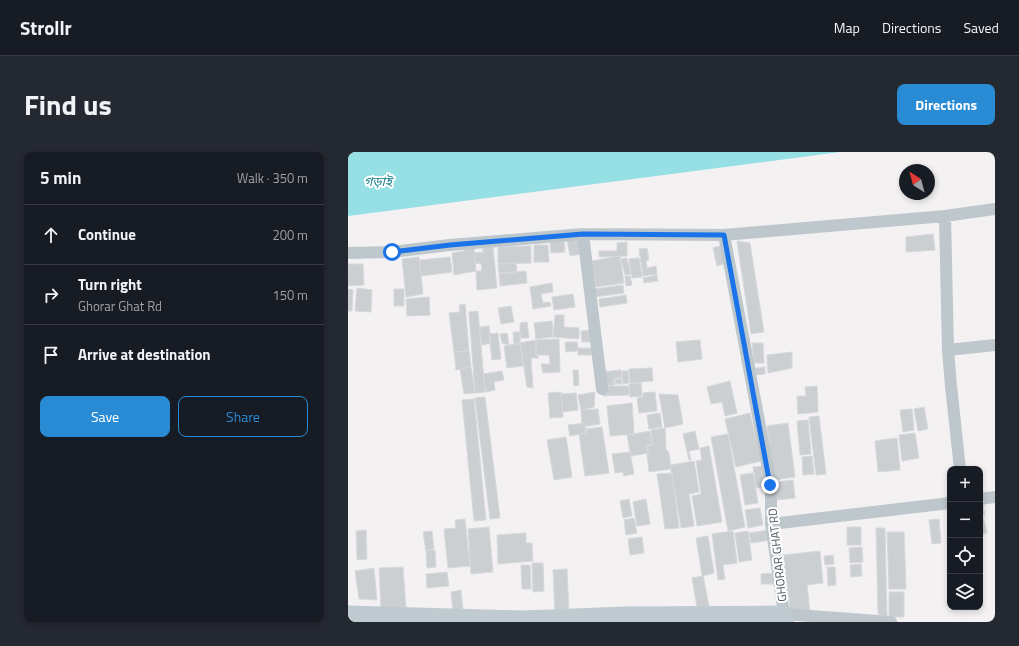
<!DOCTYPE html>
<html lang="en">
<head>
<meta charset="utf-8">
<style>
	:root { --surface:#171b24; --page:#242831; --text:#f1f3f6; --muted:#9ea1a6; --line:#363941; --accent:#2a8bd5 }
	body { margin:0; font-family:"Titillium Web","Noto Sans Bengali",sans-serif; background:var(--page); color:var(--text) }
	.controls { position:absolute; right:12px; bottom:12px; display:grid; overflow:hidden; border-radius:8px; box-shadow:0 2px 6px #0003 }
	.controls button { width:36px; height:36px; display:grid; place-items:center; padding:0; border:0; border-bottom:1px solid var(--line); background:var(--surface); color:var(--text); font:20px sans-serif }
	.compass { position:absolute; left:551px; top:12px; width:36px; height:36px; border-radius:50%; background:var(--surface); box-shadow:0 2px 6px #0003; rotate:324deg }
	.stop { position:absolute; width:12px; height:12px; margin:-9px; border:3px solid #1a73e8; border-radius:50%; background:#fff }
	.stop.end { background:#1a73e8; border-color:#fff; box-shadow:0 1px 4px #0008 }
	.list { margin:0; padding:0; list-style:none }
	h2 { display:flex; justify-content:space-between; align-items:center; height:52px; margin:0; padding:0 16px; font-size:17px }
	h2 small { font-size:13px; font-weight:400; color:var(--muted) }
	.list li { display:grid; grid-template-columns:26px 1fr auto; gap:12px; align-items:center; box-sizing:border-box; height:60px; padding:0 16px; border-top:1px solid var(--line) }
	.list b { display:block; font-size:15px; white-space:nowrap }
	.list p { margin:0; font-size:13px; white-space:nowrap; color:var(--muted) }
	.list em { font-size:13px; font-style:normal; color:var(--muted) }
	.actions { display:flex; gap:8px; padding:12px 16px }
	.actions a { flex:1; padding:9px 0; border:1px solid var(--accent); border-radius:8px; text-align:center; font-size:14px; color:var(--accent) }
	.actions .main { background:var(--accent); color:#fff }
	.icon { flex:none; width:22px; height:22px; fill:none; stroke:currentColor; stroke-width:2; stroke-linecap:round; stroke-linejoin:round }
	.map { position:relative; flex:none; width:647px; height:470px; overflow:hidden; border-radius:8px }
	header { display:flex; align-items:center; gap:24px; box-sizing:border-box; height:56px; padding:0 20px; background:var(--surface); border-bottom:1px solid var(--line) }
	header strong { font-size:19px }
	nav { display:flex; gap:22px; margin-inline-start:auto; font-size:14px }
	.intro { display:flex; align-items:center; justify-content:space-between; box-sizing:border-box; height:96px; padding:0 24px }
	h1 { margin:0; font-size:28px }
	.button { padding:10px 18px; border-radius:8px; background:var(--accent); color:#fff; font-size:14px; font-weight:700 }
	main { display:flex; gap:24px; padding:0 24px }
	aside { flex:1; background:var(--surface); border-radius:8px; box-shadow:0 2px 6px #0003 }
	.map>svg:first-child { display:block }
</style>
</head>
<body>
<header>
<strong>Strollr</strong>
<nav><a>Map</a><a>Directions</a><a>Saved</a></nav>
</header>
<div class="intro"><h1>Find us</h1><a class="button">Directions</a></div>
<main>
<aside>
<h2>5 min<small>Walk · 350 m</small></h2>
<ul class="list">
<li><svg class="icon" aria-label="ahead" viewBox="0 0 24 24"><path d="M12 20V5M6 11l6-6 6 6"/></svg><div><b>Continue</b></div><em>200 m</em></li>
<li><svg class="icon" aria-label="right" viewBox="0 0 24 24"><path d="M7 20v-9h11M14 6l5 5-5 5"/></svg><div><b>Turn right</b><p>Ghorar Ghat Rd</p></div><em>150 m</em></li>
<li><svg class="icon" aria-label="arrive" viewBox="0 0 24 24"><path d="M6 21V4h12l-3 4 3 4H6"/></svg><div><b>Arrive at destination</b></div></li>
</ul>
<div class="actions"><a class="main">Save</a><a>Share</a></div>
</aside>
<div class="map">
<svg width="647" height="470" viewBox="0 0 647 470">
	<rect width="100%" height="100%" fill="#f3f1f2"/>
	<path fill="#96dfe5" d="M0 0H492L0 64Z"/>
	<path fill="#cccfd2" stroke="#d6d8dc" d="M585 82 587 98 558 100V85Z
		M232 86 234 102 222 104 219 88Z
		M216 88 217 100 203 101 202 90Z
		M389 89 402 91 416 180 403 182Z
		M279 90V104L251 105V99H269V91Z
		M186 93H200L201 110H186Z
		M375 93 379 111 369 114 365 96Z
		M126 94 128 119 106 123 104 101 117 99 116 95Z
		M183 94V111L150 112V95Z
		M145 95 149 136 129 138 128 119H134L133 111 127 112 126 101 135 100V96Z
		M299 96 301 108 298 109 299 116 308 114 309 122 295 124 291 97Z
		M272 104 276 131 248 135 244 109Z
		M71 105 75 142 58 145 54 107Z
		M102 105 104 120 73 124 72 108Z
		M279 106 283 122 277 123 273 107Z
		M291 106 294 125 284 126 281 107Z
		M168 111 169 121H151L150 112Z
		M0 112H15L16 133 0 134Z
		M178 119 179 131 152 134 151 121Z
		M309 123 310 129 296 131 295 126Z
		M277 124H282L284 133 278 134Z
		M204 131 205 140 193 142 195 151 202 150 203 154 185 157 182 135Z
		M275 133 276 141 247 145 246 137Z
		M9 136 24 138 23 160 7 159Z
		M0 137 5 138 4 159H0Z
		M46 137H56V154H46Z
		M225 142 227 155 206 158 204 145Z
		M278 143 279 151 252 155 251 147Z
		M81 145 82 163 59 164 58 147Z
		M117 152 121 199 106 200 101 161 112 160 111 153Z
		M163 154 166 170 153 172 150 156Z
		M130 159 137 240 127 241 121 160Z
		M207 163H216V175L231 176V187L205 185Z
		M204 169 205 185 188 187 186 171Z
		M179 170 181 186H173L172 180V171Z
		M141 174 143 191 134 193 131 175Z
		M244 178 245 190H234L233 179Z
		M165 180H172V191L166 193Z
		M150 181 153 207 144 208 141 182Z
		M159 181 161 193 154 191 152 182Z
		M211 187 212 220 195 221 193 212H202L201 203H188V188Z
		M188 188V203L191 206H183L185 236 179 235 172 191Z
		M352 188 354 207 330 210 328 190Z
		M217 190H229L230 196 229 199 218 200Z
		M172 191 175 214 159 216 156 194Z
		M404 191H415L416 211H406Z
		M230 196H245L246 203H230Z
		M121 199 123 215 108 218 106 200Z
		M444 200V216L420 221 419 203Z
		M123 215 127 241 116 242 112 217Z
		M417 215V222L407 223V216Z
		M304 216 305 229 282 231 281 217Z
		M225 218H230L231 233 226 234Z
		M273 218 274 226H266V233L254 234 253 220Z
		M154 219 156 228 146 230 147 238 137 240 135 222Z
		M274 219H280L281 231 275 232Z
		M267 227H273L274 232H267Z
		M382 229 389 261 377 264 374 250 363 252 359 235Z
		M293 231 294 244 282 245 281 232Z
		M255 234H281V243L255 244Z
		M469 234 470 260 450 262 449 244H458L457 235Z
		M213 240 215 265 202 266 200 241Z
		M247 240 246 255 233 258 230 243Z
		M307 240 309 259 291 261 289 246 295 245V241Z
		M228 241 230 258 214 260 213 242Z
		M311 242 330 243 335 272 317 276Z
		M137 245 152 366 142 367 127 246Z
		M126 247 138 368 126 369 114 248Z
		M284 251 286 282 262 284 259 254Z
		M576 255 580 277 570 279 566 257Z
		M250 257 252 272 234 275 233 258Z
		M564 257 566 278 555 280 552 258Z
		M312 261 314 275 301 277 299 263Z
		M402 261 413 309 388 315 377 267Z
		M471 264 478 322 468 323 461 265Z
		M460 268 463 302 452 303 449 269Z
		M237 271 238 281 222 284 220 273Z
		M440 271 447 325 426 328 419 274Z
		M254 275 261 321 237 324 231 282 238 281V277Z
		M317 276 318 297 321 301 323 317 301 320 298 293 305 292 303 278Z
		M302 279 305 293 299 294 301 301 283 304 279 283Z
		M347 279 351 297 341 299 343 308H341L335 282Z
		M567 281 571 306 554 309 551 283Z
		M380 282 397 375 380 379 363 285Z
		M218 285 224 325 206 328 199 288Z
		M549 286 552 318 530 320 527 289Z
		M361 294 374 370 349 374 344 344 353 342 348 309 354 308 352 296Z
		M282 300 286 322 276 324 275 320 267 321 264 302Z
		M464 304 466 322 455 323 454 305Z
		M346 309 351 340 341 342 346 374 333 376 322 313Z
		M414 314 417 335 408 336 405 315Z
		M324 321 331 376 317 377 309 322Z
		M405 321 410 351 397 353 392 323Z
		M445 328 447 346 429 348 428 330Z
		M281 347 284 364 275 366 272 349Z
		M298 347 302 372 289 374 285 350Z
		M632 348H634L637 363 632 364Z
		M412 356 415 373 400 376 397 358Z
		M635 365 639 381 632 383V366Z
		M286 366 289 381 278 383 276 368Z
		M117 367 122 414 100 416 96 377 108 376 107 368Z
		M591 367 593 391 584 392 581 368Z
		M141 375 145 420 123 422 120 377Z
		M499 375H513V393H499Z
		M528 376H537L539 465 530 462Z
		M18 378 19 407 9 408 8 379Z
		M421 378 423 388 403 391 401 381Z
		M84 379 86 397 78 399 75 380Z
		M385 379 389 411 375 413 377 427 370 428 364 382Z
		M400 379 404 408 391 410 387 381Z
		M539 380H556L558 437H541Z
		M178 381V391H184L185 409 150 412 149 383Z
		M360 384 366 421 355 424 354 423 348 386Z
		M294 385 296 401 282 403 280 387Z
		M514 395 515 410 502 411 501 396Z
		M87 398 88 415 79 416 78 399Z
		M472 399 475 431 459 433 462 460 443 463 435 403Z
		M485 403 486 412 477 413 476 404Z
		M184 411H195L196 439 185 440Z
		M513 412 514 424 503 425 502 413Z
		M173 413H182L183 437H174Z
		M55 415 58 455 33 457 31 416Z
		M479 415H487L488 433 480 434Z
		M26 416 29 448 11 447 7 419Z
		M219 417 221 462 207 463 205 418Z
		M99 420 101 434 79 436 78 422Z
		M429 421V432H413V422Z
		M355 424 362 459 350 461 344 426Z
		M113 438 115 458 105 459 103 440Z
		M541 440H556V465H541Z"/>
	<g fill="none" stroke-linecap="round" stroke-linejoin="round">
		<path stroke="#bec7cc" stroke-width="12" d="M597 64 600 198 603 234 612 317
			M235 82 254 237
			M376 83 423 333V372L436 462 543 470
			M0 101 44 100 102 93 235 82 376 83 597 64 647 57
			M600 198 647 193
			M632 347 647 345
			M423 372 602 351"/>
		<path stroke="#bfcad1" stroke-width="17" d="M0 462 175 467 277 463 436 462 438 470"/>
	</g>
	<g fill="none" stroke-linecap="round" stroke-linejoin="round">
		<path stroke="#1a73e8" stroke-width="5" d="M44 100 102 93 235 82 376 83 422 333"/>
	</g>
	<g text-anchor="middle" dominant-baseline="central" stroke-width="4" stroke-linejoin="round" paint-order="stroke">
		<g font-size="12" fill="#4b575d" stroke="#fff">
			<text transform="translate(429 403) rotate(-96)">GHORAR GHAT RD</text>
		</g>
		<g font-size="13" font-style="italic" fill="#19828b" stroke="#fff">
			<text x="30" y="29">গড়াই</text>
		</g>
	</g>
</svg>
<div class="controls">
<button>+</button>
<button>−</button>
<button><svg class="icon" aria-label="locate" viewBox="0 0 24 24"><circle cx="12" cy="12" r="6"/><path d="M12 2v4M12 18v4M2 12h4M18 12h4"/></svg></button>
<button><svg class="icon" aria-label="layers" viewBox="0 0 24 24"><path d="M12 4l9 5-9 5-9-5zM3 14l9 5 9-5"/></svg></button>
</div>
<svg class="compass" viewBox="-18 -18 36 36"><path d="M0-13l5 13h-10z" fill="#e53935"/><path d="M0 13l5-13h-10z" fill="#9ea1a6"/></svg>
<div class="stop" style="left:44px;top:100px"></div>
<div class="stop end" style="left:422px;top:333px"></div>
</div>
</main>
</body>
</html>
